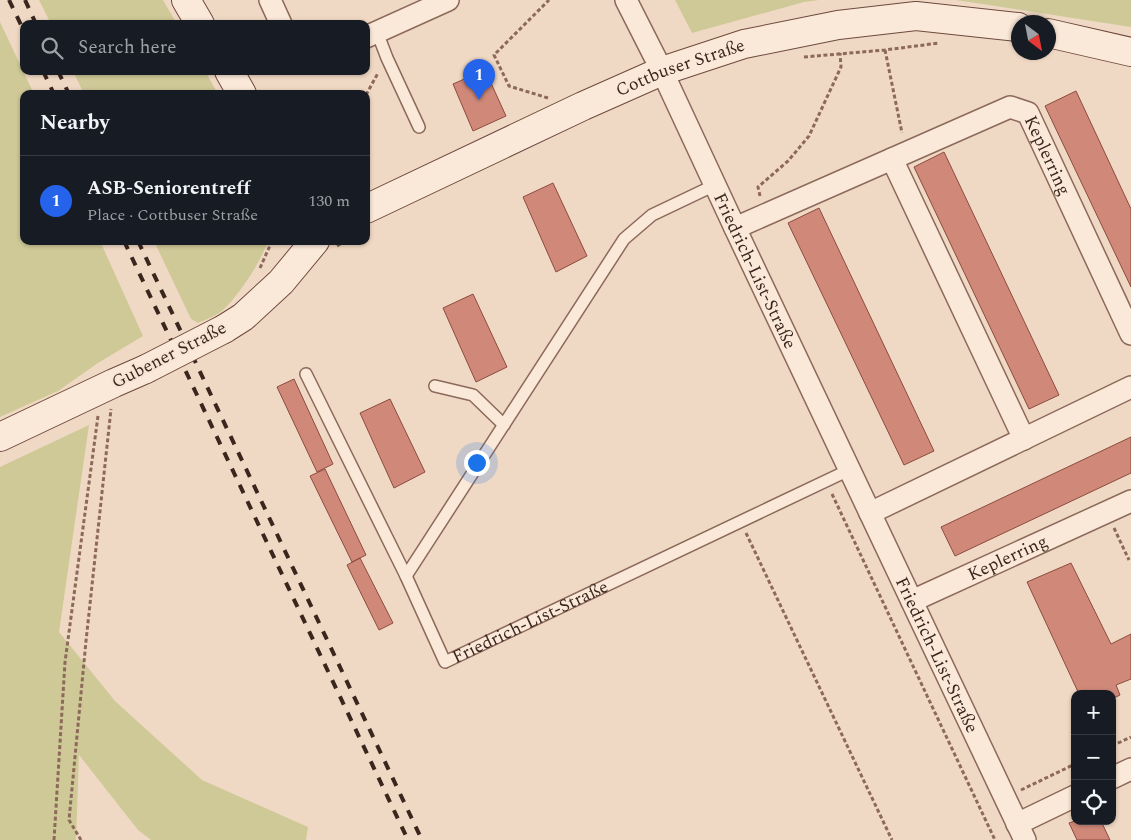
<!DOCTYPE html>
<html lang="en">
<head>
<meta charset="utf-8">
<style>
	:root { --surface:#171b24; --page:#20242c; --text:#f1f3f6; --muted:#9ea1a6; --line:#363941; --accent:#2563eb }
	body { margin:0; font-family:Spectral,serif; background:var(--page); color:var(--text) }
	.controls { position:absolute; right:15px; bottom:15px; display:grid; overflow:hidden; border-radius:10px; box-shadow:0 1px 4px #0004 }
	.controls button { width:45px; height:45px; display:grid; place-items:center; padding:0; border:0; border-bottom:1px solid var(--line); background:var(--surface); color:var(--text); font:25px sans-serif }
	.compass { position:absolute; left:1011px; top:15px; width:45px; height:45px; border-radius:50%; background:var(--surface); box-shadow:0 1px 4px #0004; rotate:148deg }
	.you { position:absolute; left:476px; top:462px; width:18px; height:18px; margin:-12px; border:4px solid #fff; border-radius:50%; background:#1a73e8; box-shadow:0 0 0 8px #1a73e833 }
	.badge { display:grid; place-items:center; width:32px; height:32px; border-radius:50%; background:var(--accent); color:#fff; font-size:16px; font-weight:700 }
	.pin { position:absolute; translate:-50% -41px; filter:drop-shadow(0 1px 2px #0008) }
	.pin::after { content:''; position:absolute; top:26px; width:18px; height:15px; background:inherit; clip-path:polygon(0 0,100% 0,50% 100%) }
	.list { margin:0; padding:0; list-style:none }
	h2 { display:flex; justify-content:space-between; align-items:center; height:65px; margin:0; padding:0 20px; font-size:21px }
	h2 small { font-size:16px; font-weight:400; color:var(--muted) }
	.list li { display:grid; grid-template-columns:32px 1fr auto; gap:15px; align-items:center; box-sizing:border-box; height:90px; padding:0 20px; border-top:1px solid var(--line) }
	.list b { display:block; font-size:19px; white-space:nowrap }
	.list p { margin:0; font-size:16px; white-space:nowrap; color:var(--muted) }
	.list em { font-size:16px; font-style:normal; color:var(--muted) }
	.icon { flex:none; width:28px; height:28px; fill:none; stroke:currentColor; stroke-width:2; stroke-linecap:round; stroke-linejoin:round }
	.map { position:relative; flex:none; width:1131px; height:840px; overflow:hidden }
	.search { position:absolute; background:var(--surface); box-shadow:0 1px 4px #0004; left:20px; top:20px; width:350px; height:55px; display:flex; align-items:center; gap:12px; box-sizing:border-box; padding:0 18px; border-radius:10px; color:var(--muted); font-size:19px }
	.panel { position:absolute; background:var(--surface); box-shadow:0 1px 4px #0004; left:20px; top:90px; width:350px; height:155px; border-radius:10px }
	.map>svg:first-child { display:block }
</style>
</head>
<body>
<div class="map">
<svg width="1131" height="840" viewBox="0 0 1131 840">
	<rect width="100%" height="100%" fill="#f0d9c4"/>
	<path fill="#cfc997" d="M39 0H163L177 24H51Z
		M675 0H819L804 2 692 33Z
		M956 0H1131V27Z
		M0 22 34 94H24V241H100L143 336 98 363 58 391 0 417Z
		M73 71H205L218 94H84Z
		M154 241H268C261 262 239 295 223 310 216 316 207 319 198 323L191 319Z
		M89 425 59 632 115 701 202 780 308 827 306 840H151L138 830 79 755 76 840H0V467Z"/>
	<path fill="#d08979" stroke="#8c4b3e" d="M485 70 506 116 473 131 453 84Z
		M1076 91 1131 209V287L1045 106Z
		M944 152 1059 395 1029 409 914 167Z
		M553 183 587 256 556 272 523 197Z
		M819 208 934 451 904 465 788 223Z
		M473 294 507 367 476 382 443 308Z
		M294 379 333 464 317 472 277 387Z
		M390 399 425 472 394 488 360 413Z
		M1131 437V473L955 556 941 527Z
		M325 469 366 555 352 562 310 476Z
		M360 558 393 623 379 630 347 565Z
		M1071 563 1111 644 1131 634V679L1116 685 1120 695 1112 699V694H1079L1027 582Z
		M1075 821H1101L1110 840H1077L1069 823Z"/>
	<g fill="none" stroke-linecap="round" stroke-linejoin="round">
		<defs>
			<g id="lane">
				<path d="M377 32 387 58 419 127"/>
				<path id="s1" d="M306 374 406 576 445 662 849 470"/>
				<path d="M435 386 473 395 504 425"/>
				<path d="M406 576 624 239 652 215 715 185"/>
			</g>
			<g id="street">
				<path d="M270 0 281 24"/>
				<path id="s2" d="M626 0 662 71 735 228 1025 840"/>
				<path d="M366 37 448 0"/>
				<path d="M892 159 1024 439"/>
				<path id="s3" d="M735 228 1010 107 1028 113 1131 334"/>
				<path d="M870 513 1131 387"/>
				<path id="s4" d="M912 601 1131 501"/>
				<path d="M1112 778 1131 769"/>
				<path d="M1017 824 1075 796"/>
			</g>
			<g id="secondary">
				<path d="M186 0 200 24"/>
				<path d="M1048 33 1131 52"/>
				<path d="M229 71 242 94"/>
				<path id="s5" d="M366 209 583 106 662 71 744 44 838 25 916 16 1018 27"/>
				<path d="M224 329 243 317 281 282 315 241"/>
				<path d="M0 437 114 383 146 369"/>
			</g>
		</defs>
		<use href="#lane" stroke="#8c695a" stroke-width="14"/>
		<use href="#street" stroke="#8c695a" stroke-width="24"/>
		<use href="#secondary" stroke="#6e4a3d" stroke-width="30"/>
		<path stroke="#8c695a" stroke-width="3" stroke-dasharray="4 2.5" stroke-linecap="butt" d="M885 50 902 133
			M804 57 885 50 939 43
			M366 95 378 73
			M548 98 509 86 494 55 549 0
			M760 196 758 187 788 161 809 136 841 67 840 53
			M337 246 345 241
			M260 268 272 241
			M832 494 995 840
			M1114 528 1129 560
			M746 533 892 840
			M1112 746 1131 737
			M1021 790 1075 764
			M54 840 65 662 98 416
			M81 840 69 820 86 641 111 409"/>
		<use href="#lane" stroke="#fae8d8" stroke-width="11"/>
		<use href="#street" stroke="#fae8d8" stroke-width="21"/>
		<use href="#secondary" stroke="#fae8d8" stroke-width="28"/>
		<path stroke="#3b261e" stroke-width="4" stroke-dasharray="9 9" stroke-linecap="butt" d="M9 0 24 31
			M25 0 36 24
			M43 71 54 94
			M58 71 69 94
			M124 241 408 840
			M138 241 422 840"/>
		<defs>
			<path id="secondary-bridge" d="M146 369 224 329"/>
		</defs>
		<use href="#secondary-bridge" stroke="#6e4a3d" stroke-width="30" stroke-linecap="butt"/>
		<use href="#secondary-bridge" stroke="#fae8d8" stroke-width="28"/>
	</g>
	<g text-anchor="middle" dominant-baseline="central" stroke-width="4" stroke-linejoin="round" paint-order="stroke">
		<g font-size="18" fill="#3b261e" stroke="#f7e5d4">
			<text stroke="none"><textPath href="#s5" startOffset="345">Cottbuser Straße</textPath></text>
			<text stroke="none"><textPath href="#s3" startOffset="366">Keplerring</textPath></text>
			<text stroke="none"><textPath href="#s2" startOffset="300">Friedrich-List-Straße</textPath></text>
			<text transform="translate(169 355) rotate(-27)">Gubener Straße</text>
			<text stroke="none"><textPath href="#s4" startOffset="105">Keplerring</textPath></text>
			<text stroke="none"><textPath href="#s1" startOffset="414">Friedrich-List-Straße</textPath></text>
			<text stroke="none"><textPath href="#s2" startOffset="725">Friedrich-List-Straße</textPath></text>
		</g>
	</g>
</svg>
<div class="controls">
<button>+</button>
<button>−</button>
<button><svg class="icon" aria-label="locate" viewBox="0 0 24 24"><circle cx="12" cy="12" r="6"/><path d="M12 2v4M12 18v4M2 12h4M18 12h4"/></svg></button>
</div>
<svg class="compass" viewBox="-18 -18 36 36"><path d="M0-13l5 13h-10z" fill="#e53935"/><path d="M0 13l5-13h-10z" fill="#9ea1a6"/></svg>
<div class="you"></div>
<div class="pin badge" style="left:479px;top:100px">1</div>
<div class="search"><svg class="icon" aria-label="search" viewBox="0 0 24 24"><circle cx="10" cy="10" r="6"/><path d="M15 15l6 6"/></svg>Search here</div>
<section class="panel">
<h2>Nearby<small></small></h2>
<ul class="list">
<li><span class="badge">1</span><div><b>ASB-Seniorentreff</b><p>Place · Cottbuser Straße</p></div><em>130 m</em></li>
</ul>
</section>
</div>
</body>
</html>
